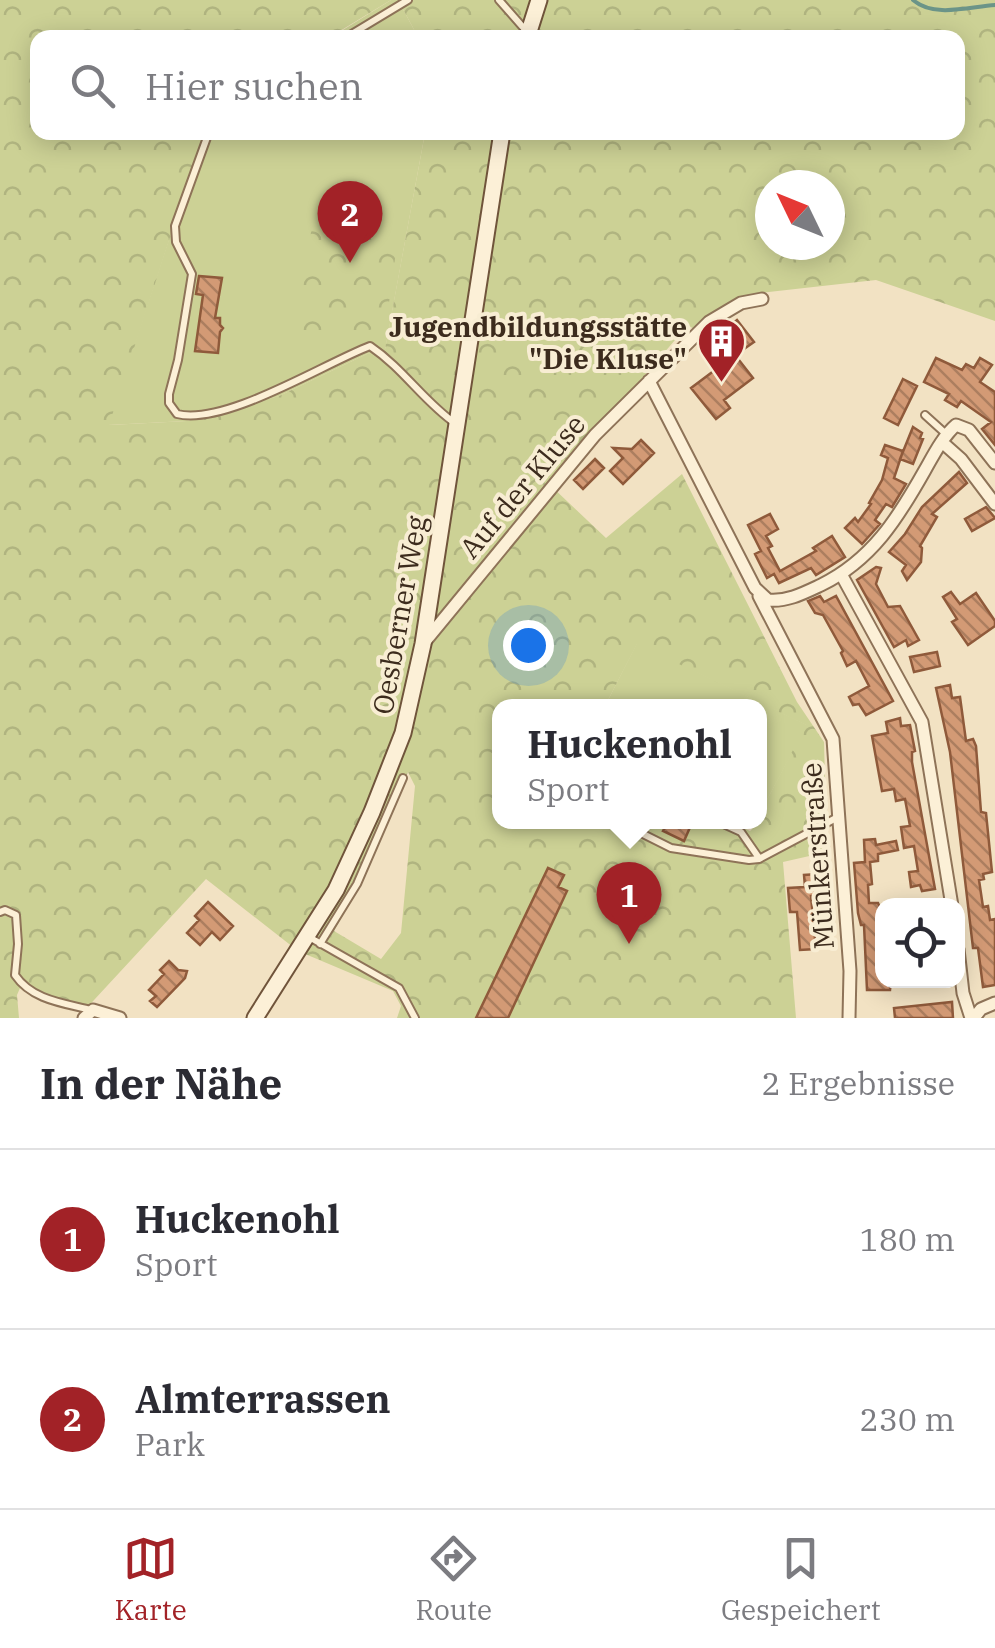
<!DOCTYPE html>
<html lang="de">
<head>
<meta charset="utf-8">
<style>
	:root { --surface:#fff; --page:#f2f2f3; --text:#2b2b33; --muted:#7c7c81; --line:#e1e1e2; --accent:#a22227 }
	body { margin:0; font-family:"IBM Plex Serif",serif; background:var(--page); color:var(--text) }
	.controls { position:absolute; right:30px; bottom:30px; display:grid; overflow:hidden; border-radius:20px; box-shadow:0 5px 25px #0003 }
	.controls button { width:90px; height:90px; display:grid; place-items:center; padding:0; border:0; border-bottom:2px solid var(--line); background:var(--surface); color:var(--text); font:50px sans-serif }
	.compass { position:absolute; left:755px; top:170px; width:90px; height:90px; border-radius:50%; background:var(--surface); box-shadow:0 5px 25px #0003; rotate:313deg }
	.you { position:absolute; left:528px; top:645px; width:35px; height:35px; margin:-25px; border:8px solid #fff; border-radius:50%; background:#1a73e8; box-shadow:0 0 0 15px #1a73e833 }
	.badge { display:grid; place-items:center; width:65px; height:65px; border-radius:50%; background:var(--accent); color:#fff; font-size:32px; font-weight:700 }
	.pin { position:absolute; translate:-50% -82px; filter:drop-shadow(0 2px 5px #0008) }
	.pin::after { content:''; position:absolute; top:52px; width:35px; height:30px; background:inherit; clip-path:polygon(0 0,100% 0,50% 100%) }
	.popup { position:absolute; left:492px; top:699px; width:275px; height:130px; box-sizing:border-box; display:grid; place-content:center; border-radius:20px; background:var(--surface); filter:drop-shadow(0 2px 8px #0005); font-size:32px; white-space:nowrap; color:var(--muted) }
	.popup b { font-size:38px; color:var(--text) }
	.popup::after { content:''; position:absolute; left:50%; top:100%; margin-left:-20px; border:20px solid transparent; border-top-color:var(--surface) }
	.list { margin:0; padding:0; list-style:none }
	h2 { display:flex; justify-content:space-between; align-items:center; height:130px; margin:0; padding:0 40px; font-size:42px }
	h2 small { font-size:32px; font-weight:400; color:var(--muted) }
	.list li { display:grid; grid-template-columns:65px 1fr auto; gap:30px; align-items:center; box-sizing:border-box; height:180px; padding:0 40px; border-top:2px solid var(--line) }
	.list b { display:block; font-size:38px; white-space:nowrap }
	.list p { margin:0; font-size:32px; white-space:nowrap; color:var(--muted) }
	.list em { font-size:32px; font-style:normal; color:var(--muted) }
	.icon { flex:none; width:55px; height:55px; fill:none; stroke:currentColor; stroke-width:2; stroke-linecap:round; stroke-linejoin:round }
	.map { position:relative; flex:none; width:995px; height:1018px; overflow:hidden }
	.search { position:absolute; background:var(--surface); box-shadow:0 5px 25px #0003; left:30px; right:30px; top:30px; height:110px; display:flex; align-items:center; gap:25px; box-sizing:border-box; padding:0 35px; border-radius:20px; color:var(--muted); font-size:38px }
	.sheet { height:490px; background:var(--surface) }
	nav { display:flex; justify-content:space-around; align-items:center; box-sizing:border-box; height:140px; border-top:2px solid var(--line); background:var(--surface); font-size:28px; color:var(--muted) }
	nav a { display:grid; justify-items:center; gap:5px }
	nav .on { color:var(--accent) }
	.map>svg:first-child { display:block }
</style>
</head>
<body>
<div class="map">
<svg width="995" height="1018" viewBox="0 0 995 1018">
	<defs>
		<pattern id="forest-crowns" width="20" height="18" patternUnits="userSpaceOnUse" patternTransform="scale(2.5)"><rect width="20" height="18" fill="#ccd195"/><path d="M2 6a3 3 0 1 1 6 0M12 15a3 3 0 1 1 6 0" fill="none" stroke="#b0b480"/></pattern>
		<pattern id="building-back-hatch" width="6" height="6" patternUnits="userSpaceOnUse" patternTransform="scale(2.5)"><rect width="6" height="6" fill="#d39a75"/><path d="M-1 5l2 2M0 0l6 6M5-1l2 2" fill="none" stroke="#ac7e5f"/></pattern>
	</defs>
	<rect width="100%" height="100%" fill="#f2e2c3"/>
	<path fill="#ccd195" d="M391 0H398L418 37 330 38Z
		M204 133H425L383 361 369 353 279 396 187 421 108 425Z
		M637 643 807 725 759 815V706H605Z"/>
	<path fill="url(#forest-crowns)" fill-rule="evenodd" d="M0 0H391L330 37 38 38V132L204 133 109 425 187 421 279 396 369 353 383 360 425 133 958 132V38L418 37 398 0H995V321L876 280 750 294 725 306 695 330 688 325 550 485 606 538 682 474 797 702 824 742 827 852 783 862 796 1018H397L401 1006 393 991 298 951 206 879 82 1013 30 995 20 988 17 995 19 1018H0ZM770 185H830V245H770ZM637 644 806 725 759 815V822L750 831 730 822H499V706H605ZM408 772 415 786 401 933 381 959 334 931 358 889Z
		M315 206 398 237 386 325 343 338 294 344Z"/>
	<g fill="none" stroke-linecap="round" stroke-linejoin="round">
		<path stroke="#6b9488" stroke-width="4" d="M913 0C934 18 968 7 995 5"/>
	</g>
	<path fill="url(#building-back-hatch)" stroke="#8f5a3b" stroke-width="2.5" d="M199 276 222 278 215 318H220V325L223 328 220 332 218 353 195 351 203 295 196 294Z
		M737 320 754 342 741 351 725 330Z
		M735 355 753 378 724 400 730 408 716 419 691 388Z
		M936 358 962 370 966 364 974 368 980 358 992 365 980 382 995 392V445L982 429 991 422 961 401 957 407 945 400 949 394 924 382Z
		M903 379 917 386 898 425 884 418Z
		M913 427 922 433 920 438 923 439 913 464 900 459Z
		M641 440 654 453 623 484 610 471 623 458 613 448 632 449Z
		M885 445 903 451 894 478 906 484 892 507 886 504 875 520 880 524 862 544 845 528 855 518 858 522 871 504 869 503 882 480 888 458 881 455Z
		M595 459 604 468 583 489 574 480Z
		M959 472 967 483 932 514 937 517 920 546 922 548 921 562 907 580 902 571 906 565 889 552 905 534 922 507Z
		M986 507 995 518 972 531 965 519Z
		M770 514 778 529 766 536 772 546 768 548 780 571 816 551 813 548 832 536 845 557 816 575 811 568 779 583 774 574 767 578 755 554 761 551 748 525Z
		M876 567 881 568 876 584 888 607 900 606 919 640 908 646 906 640 894 647 857 580Z
		M951 592 960 604 976 593 995 621V626L968 645 952 622 957 619 943 597Z
		M820 596 824 602 836 596 893 701 866 715 859 704 853 705 849 697 869 686 856 661 847 666 841 653 843 651 823 615 815 613 808 601Z
		M937 652 940 666 914 672 910 657Z
		M950 685 952 698 960 697 966 741 973 739 976 746 981 812 986 813 992 872 983 874 984 879 979 880 983 907 988 906 990 920 995 919V985L983 987 978 948H973L950 752 936 688Z
		M900 718 901 726 910 725 915 751 912 752V762L935 889 922 891 920 885 911 887 909 872 918 871 914 846 904 848 901 827 910 826 905 799 896 801 894 789 882 791 872 736 888 733 886 722Z
		M668 822 691 825 684 841 663 831Z
		M875 839 876 845 896 841 898 850 878 854V861L870 862 872 884 868 885 869 903H878L881 910 882 923H878L882 980H891L890 990H867L864 925H861L858 913 854 863 865 862 864 840Z
		M548 868 564 875 558 887 567 891 508 1018H476Z
		M818 874 819 895 811 896 816 949 800 950 797 912H790L788 888 805 887 804 875Z
		M208 902 233 926 220 940 212 932 200 945 187 933 199 920 195 916Z
		M169 961 178 970 187 971 185 978 157 1007 150 1001 156 996 149 990 164 974 160 970Z
		M952 1002 953 1018H895L894 1008Z"/>
	<g fill="none" stroke-linecap="round" stroke-linejoin="round">
		<defs>
			<path id="lane" d="M499 0 528 33
				M345 38 408 0
				M209 132 175 226 176 242 192 274 178 360 169 394V403L177 414C225 426 323 364 370 346 404 369 423 401 456 424
				M925 415 946 434
				M619 822 671 848 749 860 759 859 838 817
				M719 822 741 832 759 858
				M0 912 5 910 16 915 18 944 15 975C32 1000 63 1003 91 1010
				M309 937 399 988 415 1018
				M320 944 357 884 403 778"/>
			<path id="street" d="M649 381 755 588 768 600C787 602 804 593 821 585 872 560 898 518 925 470 933 456 943 436 956 425L969 430 995 463
				M943 443 961 459 995 504
				M841 574 922 722 952 906
				M759 596 833 739 850 971 849 1018
				M423 644 595 435 709 322 741 303 762 299
				M958 949 963 993 971 1018
				M84 1018 93 1010 120 1018
				M974 1018 981 1009 995 1003"/>
			<path id="secondary" d="M527 38 539 0
				M255 1018 336 890 372 812 403 733 423 644 502 132"/>
		</defs>
		<use href="#lane" stroke="#8e7358" stroke-width="10"/>
		<use href="#street" stroke="#8e7358" stroke-width="15"/>
		<use href="#secondary" stroke="#70543b" stroke-width="19"/>
		<use href="#lane" stroke="#fcf0d7" stroke-width="6"/>
		<use href="#street" stroke="#fcf0d7" stroke-width="11"/>
		<use href="#secondary" stroke="#fcf0d7" stroke-width="15"/>
	</g>
	<defs>
		<symbol id="building-pin" viewBox="-11 -11 22 30"><path d="M0 17L-7.5 6A9.5 9.5 0 1 1 7.5 6Z" fill="#a22227" stroke="#f8edd3"/><path d="M-4-6H4V6H1V3H-1V6H-4ZM-2.5-4.3h1.7v1.8h-1.7ZM.8-4.3h1.7v1.8H.8ZM-2.5-1h1.7V.8h-1.7ZM.8-1h1.7V.8H.8Z" fill="#fff"/></symbol>
	</defs>
	<g fill-rule="evenodd">
		<use href="#building-pin" x="694" y="314" width="55" height="75"/>
	</g>
	<g text-anchor="middle" dominant-baseline="central" stroke-width="8" stroke-linejoin="round" paint-order="stroke">
		<g font-size="28" font-weight="bold" fill="#3c2b1d" stroke="#f8edd3" text-anchor="end">
			<text x="687" y="326">Jugendbildungsstätte<tspan x="687" dy="32">"Die Kluse"</tspan></text>
		</g>
		<g font-size="28" fill="#3c2b1d" stroke="#f8edd3">
			<text transform="translate(522 486) rotate(-50)">Auf der Kluse</text>
			<text transform="translate(399 615) rotate(-80)">Oesberner Weg</text>
			<text transform="translate(817 856) rotate(-94)">Münkerstraße</text>
		</g>
	</g>
</svg>
<div class="controls">
<button><svg class="icon" aria-label="locate" viewBox="0 0 24 24"><circle cx="12" cy="12" r="6"/><path d="M12 2v4M12 18v4M2 12h4M18 12h4"/></svg></button>
</div>
<svg class="compass" viewBox="-18 -18 36 36"><path d="M0-13l5 13h-10z" fill="#e53935"/><path d="M0 13l5-13h-10z" fill="#7c7c81"/></svg>
<div class="you"></div>
<div class="pin badge" style="left:629px;top:944px">1</div>
<div class="popup"><b>Huckenohl</b>Sport</div>
<div class="pin badge" style="left:350px;top:263px">2</div>
<div class="search"><svg class="icon" aria-label="search" viewBox="0 0 24 24"><circle cx="10" cy="10" r="6"/><path d="M15 15l6 6"/></svg>Hier suchen</div>
</div>
<section class="sheet">
<h2>In der Nähe<small>2 Ergebnisse</small></h2>
<ul class="list">
<li><span class="badge">1</span><div><b>Huckenohl</b><p>Sport</p></div><em>180 m</em></li>
<li><span class="badge">2</span><div><b>Almterrassen</b><p>Park</p></div><em>230 m</em></li>
</ul>
</section>
<nav>
<a class="on"><svg class="icon" aria-label="map" viewBox="0 0 24 24"><path d="M3 6l6-2 6 2 6-2v14l-6 2-6-2-6 2zM9 4v14M15 6v14"/></svg>Karte</a>
<a><svg class="icon" aria-label="directions" viewBox="0 0 24 24"><path d="M12 3l9 9-9 9-9-9zM9 14v-3h6M13 9l2 2-2 2"/></svg>Route</a>
<a><svg class="icon" aria-label="saved" viewBox="0 0 24 24"><path d="M7 4h10v16l-5-4-5 4z"/></svg>Gespeichert</a>
</nav>
</body>
</html>
